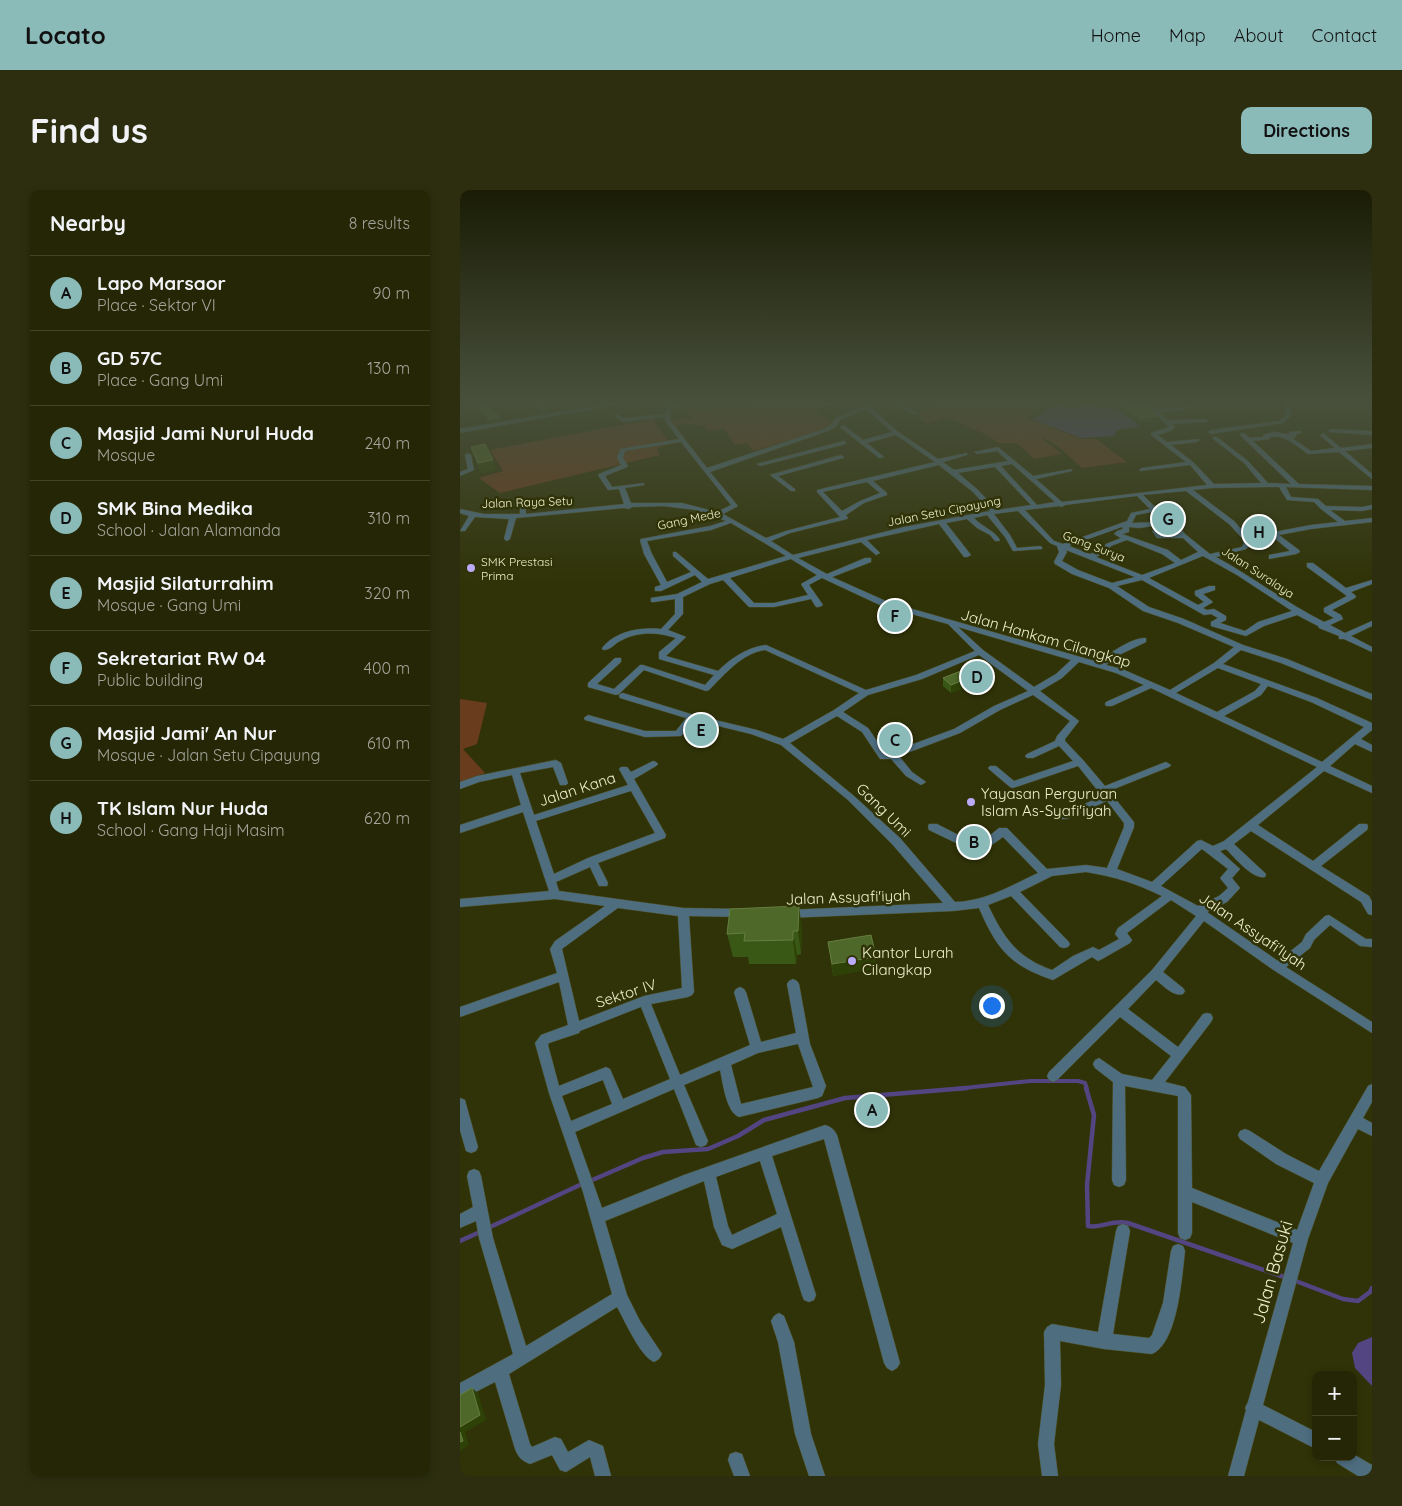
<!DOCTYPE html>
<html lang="en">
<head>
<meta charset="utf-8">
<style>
	:root { --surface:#242605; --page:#2c2e0f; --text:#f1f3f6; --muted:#a3a59a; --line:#414327; --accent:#8bbbb9 }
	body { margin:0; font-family:Quicksand,sans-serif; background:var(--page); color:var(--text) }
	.controls { position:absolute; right:15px; bottom:15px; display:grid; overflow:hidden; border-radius:10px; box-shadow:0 2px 8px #0003 }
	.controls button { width:45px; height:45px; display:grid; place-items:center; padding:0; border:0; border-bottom:1px solid var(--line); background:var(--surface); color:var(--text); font:25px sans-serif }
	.you { position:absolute; left:531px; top:815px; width:18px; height:18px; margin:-12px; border:4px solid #fff; border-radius:50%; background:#1a73e8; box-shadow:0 0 0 8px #1a73e833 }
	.badge { display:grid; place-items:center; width:32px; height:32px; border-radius:50%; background:var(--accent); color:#111; font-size:16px; font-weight:700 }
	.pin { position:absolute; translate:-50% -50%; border:2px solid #fff; box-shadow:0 1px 5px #0006 }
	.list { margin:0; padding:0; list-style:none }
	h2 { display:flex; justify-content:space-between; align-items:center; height:65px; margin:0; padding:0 20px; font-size:21px }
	h2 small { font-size:16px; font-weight:400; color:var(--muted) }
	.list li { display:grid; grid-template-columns:32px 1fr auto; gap:15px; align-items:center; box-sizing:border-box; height:75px; padding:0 20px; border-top:1px solid var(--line) }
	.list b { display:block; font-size:19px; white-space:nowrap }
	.list p { margin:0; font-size:16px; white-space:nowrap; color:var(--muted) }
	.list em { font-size:16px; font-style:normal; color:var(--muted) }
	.map { position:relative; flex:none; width:912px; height:1286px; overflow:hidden; border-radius:10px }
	header { display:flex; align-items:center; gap:30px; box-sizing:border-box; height:70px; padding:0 25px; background:var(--accent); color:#111 }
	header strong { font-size:24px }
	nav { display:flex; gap:28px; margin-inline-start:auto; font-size:18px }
	.intro { display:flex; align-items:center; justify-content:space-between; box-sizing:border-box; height:120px; padding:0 30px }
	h1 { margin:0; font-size:35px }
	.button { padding:12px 22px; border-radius:10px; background:var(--accent); color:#111; font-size:18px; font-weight:700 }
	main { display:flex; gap:30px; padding:0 30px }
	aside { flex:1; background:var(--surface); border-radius:10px; box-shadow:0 2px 8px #0003 }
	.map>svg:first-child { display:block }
</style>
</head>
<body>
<header>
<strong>Locato</strong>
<nav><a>Home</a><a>Map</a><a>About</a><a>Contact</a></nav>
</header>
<div class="intro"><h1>Find us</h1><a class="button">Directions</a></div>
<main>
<aside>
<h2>Nearby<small>8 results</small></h2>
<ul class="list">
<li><span class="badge">A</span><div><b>Lapo Marsaor</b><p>Place · Sektor VI</p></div><em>90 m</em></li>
<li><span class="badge">B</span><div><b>GD 57C</b><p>Place · Gang Umi</p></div><em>130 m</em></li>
<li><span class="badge">C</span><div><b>Masjid Jami Nurul Huda</b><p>Mosque</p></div><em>240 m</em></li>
<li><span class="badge">D</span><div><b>SMK Bina Medika</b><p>School · Jalan Alamanda</p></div><em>310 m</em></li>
<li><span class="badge">E</span><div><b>Masjid Silaturrahim</b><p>Mosque · Gang Umi</p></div><em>320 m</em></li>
<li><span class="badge">F</span><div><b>Sekretariat RW 04</b><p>Public building</p></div><em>400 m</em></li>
<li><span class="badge">G</span><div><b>Masjid Jami' An Nur</b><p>Mosque · Jalan Setu Cipayung</p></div><em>610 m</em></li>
<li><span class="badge">H</span><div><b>TK Islam Nur Huda</b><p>School · Gang Haji Masim</p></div><em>620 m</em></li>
</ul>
</aside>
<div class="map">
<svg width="912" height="1286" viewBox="0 0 912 1286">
	<rect width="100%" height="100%" fill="#303307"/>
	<path fill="#693c1d" d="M316 212H378L354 220 372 232 369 238 294 261 287 253 275 255 264 239 247 241 244 236 228 234 212 236 208 231 233 228 228 221 253 219 251 217C273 215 294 216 316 212Z
		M482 212H592L567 228 621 249H636L667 272 622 278 599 257 582 247H580L602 264 574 269 557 253H538L529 246 486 227 467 234 457 226Z
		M193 229 210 254 197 258 200 265 40 303 19 288 43 281 30 260Z
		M0 509 27 513 17 554 3 559 25 583 0 592Z"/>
	<path fill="#534582" d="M594 212 611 218 620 212 642 217 651 215 680 236 657 240 654 246 621 248 572 229 584 223Z
		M912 1147V1196L895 1178 892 1163 898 1153Z"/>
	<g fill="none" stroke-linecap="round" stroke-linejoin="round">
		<path stroke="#534582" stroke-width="4" d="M495 899 570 891H618L625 893 627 899"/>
		<path stroke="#534582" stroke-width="4.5" d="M626 898 634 925 627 995 628 1036C642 1039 651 1029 668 1033L827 1088
			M130 991 183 968 203 962 248 959 278 946 304 930 385 908 507 898
			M28 1038 124 993
			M0 1051 20 1042
			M833 1090 883 1109 898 1111 910 1102 912 1098"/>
		<defs>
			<path id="minor" d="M158 212H172L0 243V239Z
				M202 212H208L212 216 230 212H241L213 219 210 222 211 231 247 278 364 239 372 234 375 228 404 216V212H410V217L437 241 478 269 507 263V265L483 272 494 280 548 271 537 261 517 264 514 262 538 257 573 286 612 279V281L576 289 602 312 747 295 730 275 680 281 679 280 682 278 726 272 691 245V243L709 237 682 212H688L696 219 738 215V217L736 218 699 222 708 230 745 229 748 231 747 232 712 234 715 237 711 241 698 245 707 252 739 249V251L737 252 711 255 733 272 754 294 801 293 784 273 753 249V247H757L788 271 808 293 831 294 786 251 780 245V243H784L790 248 803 247V245L814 242 829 244V242L841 241V243L836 244V247L832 248 851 261 875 258 861 246 860 245 863 243 881 258 912 254V258L885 261 912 284V289L879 262 848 264C836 256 825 244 810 247V249L793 251 839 294 912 296V300L826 297 831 307 858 309 866 316 902 317 912 315V319L902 321 870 320 885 331 912 328V332L851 339 819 345 839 360 840 362 836 364 809 369V365L830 361 812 346 790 350 791 353 786 359 756 367C793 387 826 413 864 432L874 428 864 422V418L887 406 847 377V373H853L886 398 912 390V394L891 402 896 406 895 408 872 420 881 425 883 429 870 435 885 443 912 431V436L891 446 912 457V462L884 449H879V446L859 438 858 436 837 425 804 436 786 446 751 436V432L758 428 751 424 744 425 682 390 657 396 689 417 724 429 783 455 827 469 912 504V510L821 473 781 460 763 474 857 508 912 533V540L901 549 912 555V562L895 554 870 576 912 596V603L864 581 798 635 853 671 899 634H907L908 637 907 640 861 676 909 706 912 712V725L908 724 901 712 791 641 774 654 806 684 805 687C793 690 774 667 766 659L760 661 780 679 772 688 780 698 767 712 747 722 818 771 842 752 846 744 865 726 869 725 906 749H912V757L900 756 870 735 854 750 850 758 826 777 912 832V843L812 779 744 731 703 782 723 798 725 801 723 804C713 807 704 796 696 790L668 819 718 857 743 824 747 823 751 824 753 828 751 832 705 892 725 897 731 905 732 998 837 1040 854 993 816 974 780 949 778 945 780 941 785 939 790 941 826 964 859 981 908 896 912 894V912L903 928 912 933V946L898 939 868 993 848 1049 803 1215 856 1242V1259L799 1230 784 1286H768L786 1220 785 1218 788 1212 833 1053 732 1012V1043L730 1048 725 1050 720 1048 718 1043V906L665 896 666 990 664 995 659 997 654 995 652 990 653 892 635 878 633 874 635 870 639 868 662 884 692 890 711 866 660 827 597 890 593 892 589 890 587 886 589 882 692 780 736 726 711 710 667 743 672 750 670 753 642 769 638 771 632 767 593 790C549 775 537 759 519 718L493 721 327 728 323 727 322 724 323 721 327 720 483 713 432 654 388 610 321 555 291 544 234 530 221 546 185 547 125 530 124 528 128 525 185 541H216L226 528 160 508 159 506 160 504 163 503 234 525 297 540 323 549 374 520 399 503 305 460C282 463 265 484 249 500L246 501 184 480 159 504 156 505 128 497V493L155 468H161V472L137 494 154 499 180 475H183L245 495 254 485 199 469V462L216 448C198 442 178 441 160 451 154 454 151 460 143 460L142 458C156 441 180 437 201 439L215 424V409L194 412H191V408L217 404 242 392 235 385 201 401H195V397L201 395 184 364 180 350 181 349 250 336 266 331 236 320 203 316 172 317 169 319 164 318 56 328 50 349 47 351 44 349 49 329 15 327 5 341H0L9 326 0 323V319L24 324H60V318L49 314 46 310 49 308 53 312 65 316 66 324 164 314 159 299 148 300 138 285 139 284 161 275 157 268 160 259 219 249 205 231V227L163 232 154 226 157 224 164 228 204 224 208 218ZM406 219 432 242 403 250 385 236H381V238L419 268 424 267 407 253 436 245 475 272 357 300V302L380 327 326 341 306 348 263 324 278 316 250 282 368 241 377 236 380 230ZM221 252 271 315 257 322 222 313H171L165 298 184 295V293L152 297 145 286 167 277 168 276 163 268 165 261ZM552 274 595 312 577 315 541 276ZM479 275 513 302 530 321 444 337 333 365 311 351 330 343 387 329 388 328 386 325 404 313 427 305V303L413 291ZM535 277 571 315 537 320 517 299 498 283ZM407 292 420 303 400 311 382 321 363 302ZM819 297 827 310 854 312 861 319 878 332 851 335 788 347 774 331 733 300 752 298ZM726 301 769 334 782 348 784 353 782 357 750 364 725 344 716 332 704 331 695 317 683 305ZM677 306 690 319 671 323 667 331 603 354 594 351 565 320 599 316 602 317 605 315ZM558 321 590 353 597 356 599 362 594 372 595 374 612 384 649 398 683 421 718 433 774 457 754 473 710 500 662 479 646 475 659 465 686 452V448C672 447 649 464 638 472L428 412 372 387 411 372V368H405L367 384 338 368 401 352 416 365 420 363 407 350 479 334 504 367H507L511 365 486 333 507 329 517 338 530 345 535 351H539L540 350C534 340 522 337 514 328L527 325 545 347 553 361 582 359V357L580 356 557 358 550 345 534 324ZM692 322 698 332 672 333 676 325ZM271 333 326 366 248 389 216 362H213V366L231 382 207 392 192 364 187 351 251 340ZM700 335 702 338 692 341 697 348H723L738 362 721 370 708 360 662 344 669 342V337L679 338ZM707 335H712L718 344 701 345 699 342 709 339ZM662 337 663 339 657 341 654 344 661 348 646 354 643 359 630 364 609 356ZM667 350 702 364 715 373 682 385 636 367 648 361 651 356ZM606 360 675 387 652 393 618 380 602 371 607 362ZM743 366 777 385 832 421 798 432 785 441 760 433 766 430V426L754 419 747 420 743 418 753 412 743 404 755 400V396H749L735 401V405L744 412 738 415 689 388ZM331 369 357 385 341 394 348 405 314 413H294L270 388ZM362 388 422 416 488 434 515 461 456 485 406 500 306 455C288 457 271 468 258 481L206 466 226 447 208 440 223 424V407L250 394 263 390 289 417H314L351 409 356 417H359L363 415 349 395ZM498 437 611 470 596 484 574 497 523 460ZM519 465 568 501 534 516 494 539 426 564 408 538 383 522 408 505 462 489ZM619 472 656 483 684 495 646 512 645 514 646 516H652L691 498 857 577 764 651 753 656 741 650 737 651 692 692 657 679 674 637V632L649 601 709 577 711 575 706 572 703 573 645 596 623 570 605 551V549L619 531 580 501 602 488ZM758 478 801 494 795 501 757 522 716 503ZM808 496 851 512 904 537 862 572 764 526 801 505ZM573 505 610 531 597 546 595 551 567 564 565 566 567 568H573L599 556 613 571 554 591 536 576H530L528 578 530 580 550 597 553 598 618 576 642 606 601 625 599 627 601 629H607L647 611 664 633V637L647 678 626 675 587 679 547 638H539L518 655 477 634H469L468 637 469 640 519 664 543 647 578 683C550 696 526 711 495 712L440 648 394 606 330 553 377 526 402 542 420 569H431L446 586 461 595 466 592 452 582 439 566 500 543 540 520ZM742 659 768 679 760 688 768 698 759 706 738 716 701 696ZM626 682C656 687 675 693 702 706L658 738 655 744 659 749 639 760 633 757 613 766 592 780C556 767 544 748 528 715L551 706 600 757 604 758 608 757 610 754 608 751 560 702 592 686Z
				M432 212H439L458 224 453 225Z
				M847 212 830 215 831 226 823 233 751 244 748 242 751 240 819 231 825 226V213Z
				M871 239 912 241V245L869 242V240Z
				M384 251 386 252V254L300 276 297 274Z
				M8 263 11 265 14 280 0 286V282L8 279 5 265Z
				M381 265 384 267 383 268 318 286 335 299V301H331L310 285Z
				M96 570 101 573 108 593 106 595H100L93 577 60 583 74 625 168 595 159 579 161 577H167L171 582 193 571 196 572 198 574 196 576 174 589 206 645 205 648 138 673 148 693 147 696H139L130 677 96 692 99 701 223 718 283 719 287 720 288 723 287 726 283 727 229 726 234 802 232 805 228 807 191 814 220 885 290 855 274 802 276 799 280 797 284 799 286 802 301 852 336 843 327 794 329 791 333 789 337 791 339 794 350 854 366 896 362 906 358 908 279 927C266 922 263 893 260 880L224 895 248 951 246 955 241 957 236 955 214 899 115 942 142 1018 224 985 365 935C371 937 374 939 377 945L440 1173 437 1178 432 1181 427 1178 424 1173 364 949 312 966 356 1105 354 1110 349 1112 344 1110 342 1105 321 1037 272 1059 262 1055 254 1037 244 991 145 1031 167 1105 180 1131 202 1164 199 1169 194 1172C180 1166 165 1131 157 1117L49 1184 70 1254 72 1257 95 1247 101 1249 108 1262 129 1250 143 1256 151 1286H135L130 1267 106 1282 100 1280 92 1265 70 1274C62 1271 58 1267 55 1259L35 1192 0 1210V1193L53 1164 19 1048 16 1031 0 1038V1024L13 1017 7 986 9 981 14 979 19 981 21 986 33 1048 66 1156 152 1104 123 1002 89 903 75 853 81 845 108 835 99 792 0 827V817L97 783 90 759 95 751 145 716 95 709 0 717V709L89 701 63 622 0 643V635L61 615 52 585 19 592 0 599V592L17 586ZM171 601 195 643 128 668 94 684 76 631ZM158 718 218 726 222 798 184 806 119 831 102 759ZM181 817 210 889 163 909 150 879 146 877 99 896 88 855 89 853 119 843 120 841ZM338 854 353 897 281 914 271 875 298 863ZM143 890 152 914 111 931 102 906ZM300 971 317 1024 272 1045 268 1036 256 987Z
				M0 908 5 910 6 914 18 957 16 961 11 963 6 961 0 940Z
				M663 1034 668 1036 670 1041 653 1144 689 1148 692 1145 703 1113 711 1061 713 1056 718 1054 723 1056 725 1061C722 1086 718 1153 692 1164L644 1159 600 1151 601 1195 594 1254 598 1286H582L578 1254 585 1195 584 1142 587 1137 592 1134 638 1142 656 1041 658 1036Z
				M319 1123 324 1126 334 1152 351 1244 365 1286H349L335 1244 318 1152 311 1131 314 1126Z
				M276 1262 282 1264 290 1286H274L268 1270 270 1264Z
				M893 1264 912 1275V1286H898L877 1273 875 1267H893Z"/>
		</defs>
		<use href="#minor" stroke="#4e5126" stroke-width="1"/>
		<use href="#minor" fill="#4e6e80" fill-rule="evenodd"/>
	</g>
	<path fill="#3a5815" d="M11 212H25L39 227 41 230 31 232Z
		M660 212H676L680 217 697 226 696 231 680 232 677 229H673L659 215Z
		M11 257 36 280 21 283Z
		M521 473 533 491 513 500 508 496 491 503 483 496V488Z
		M421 538 449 553 430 559 421 546Z
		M342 739 341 764 337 765 336 774H289L288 767H273L267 744Z
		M368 752 416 778 373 786Z
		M405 904 419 921V928L407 930Z"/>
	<path fill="#2e4207" d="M90 217 91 221 81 222 80 219Z
		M678 224 677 229H673L674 225Z
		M697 226 696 231 680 232 681 228Z
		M39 227 41 230 31 232 30 229Z
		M33 270 36 280 21 283 18 273Z
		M533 483V491L513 500V492Z
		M509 488 508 496 491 503V495Z
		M249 539 250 543 237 547 236 543Z
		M449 545V553L430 559 429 551Z
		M339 716 342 739 341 764 338 741Z
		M333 741 337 765 336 774 333 750Z
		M416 767V778L373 786 372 774Z
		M12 1198 18 1203 26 1230 5 1242 9 1255 0 1261V1237Z"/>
	<path fill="#4d6828" stroke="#667e42" d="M13 212H25L39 227 30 229Z
		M77 212H87L90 217 80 219Z
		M661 212H676L680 217 686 216 697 226 681 228 678 224 674 225Z
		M25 254 33 270 18 273 11 257Z
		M521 473 533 483 513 492 509 488 491 495 483 488Z
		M245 531 249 539 236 543 231 533Z
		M440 532 449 545 429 551 421 538Z
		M339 716 338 741H333V750L284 751 285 743 267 744 270 719Z
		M411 745 416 767 372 774 368 752Z
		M415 903 419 921 406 923 405 904Z
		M12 1198 20 1225 0 1237V1205Z
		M0 1242 3 1251 0 1252Z"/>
	<linearGradient id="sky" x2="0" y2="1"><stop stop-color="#1a1c04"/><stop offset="0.54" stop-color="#48503c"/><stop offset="1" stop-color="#48503c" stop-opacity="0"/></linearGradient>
	<rect width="912" height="392" fill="url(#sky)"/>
	<g fill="#b9abf7" stroke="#303307" stroke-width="2">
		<circle cx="11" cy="378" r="5"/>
		<circle cx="511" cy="612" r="5"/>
		<circle cx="392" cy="771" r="5"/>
	</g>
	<g text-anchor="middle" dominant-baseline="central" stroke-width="5" stroke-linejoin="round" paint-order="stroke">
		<g font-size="12" fill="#edf1ca" stroke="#303307">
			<text transform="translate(67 312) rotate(-2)">Jalan Raya Setu</text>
			<text transform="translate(484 321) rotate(-11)">Jalan Setu Cipayung</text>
			<text transform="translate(229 329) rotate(-12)">Gang Mede</text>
			<text transform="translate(634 356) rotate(21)">Gang Surya</text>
			<text transform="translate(798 382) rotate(33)">Jalan Suralaya</text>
		</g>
		<g font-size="12" fill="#edf1ca" stroke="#303307" text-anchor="start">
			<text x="21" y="371">SMK Prestasi<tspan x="21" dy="14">Prima</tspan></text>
		</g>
		<g font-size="15" fill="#edf1ca" stroke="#303307">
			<text transform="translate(586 448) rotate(16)">Jalan Hankam Cilangkap</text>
			<text transform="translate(117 599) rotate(-18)">Jalan Kana</text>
			<text transform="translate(424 620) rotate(44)">Gang Umi</text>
			<text transform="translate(388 707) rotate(-2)">Jalan Assyafi'iyah</text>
			<text transform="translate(793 741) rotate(34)">Jalan Assyafi'Iyah</text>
			<text transform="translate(166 803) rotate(-18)">Sektor IV</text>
		</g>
		<g font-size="15" fill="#edf1ca" stroke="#303307" text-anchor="start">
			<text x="521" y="603">Yayasan Perguruan<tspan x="521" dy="17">Islam As-Syafi'iyah</tspan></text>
			<text x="402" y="762">Kantor Lurah<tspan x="402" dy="17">Cilangkap</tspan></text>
		</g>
		<g font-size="18" fill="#edf1ca" stroke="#303307">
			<text transform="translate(812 1082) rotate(-74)">Jalan Basuki</text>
		</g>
	</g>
</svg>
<div class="controls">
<button>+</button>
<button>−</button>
</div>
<div class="you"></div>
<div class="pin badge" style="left:412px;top:920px">A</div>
<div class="pin badge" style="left:514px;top:652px">B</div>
<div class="pin badge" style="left:435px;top:550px">C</div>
<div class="pin badge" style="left:517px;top:487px">D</div>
<div class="pin badge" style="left:241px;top:540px">E</div>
<div class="pin badge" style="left:435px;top:426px">F</div>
<div class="pin badge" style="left:708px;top:329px">G</div>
<div class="pin badge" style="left:799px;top:342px">H</div>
</div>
</main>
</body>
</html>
